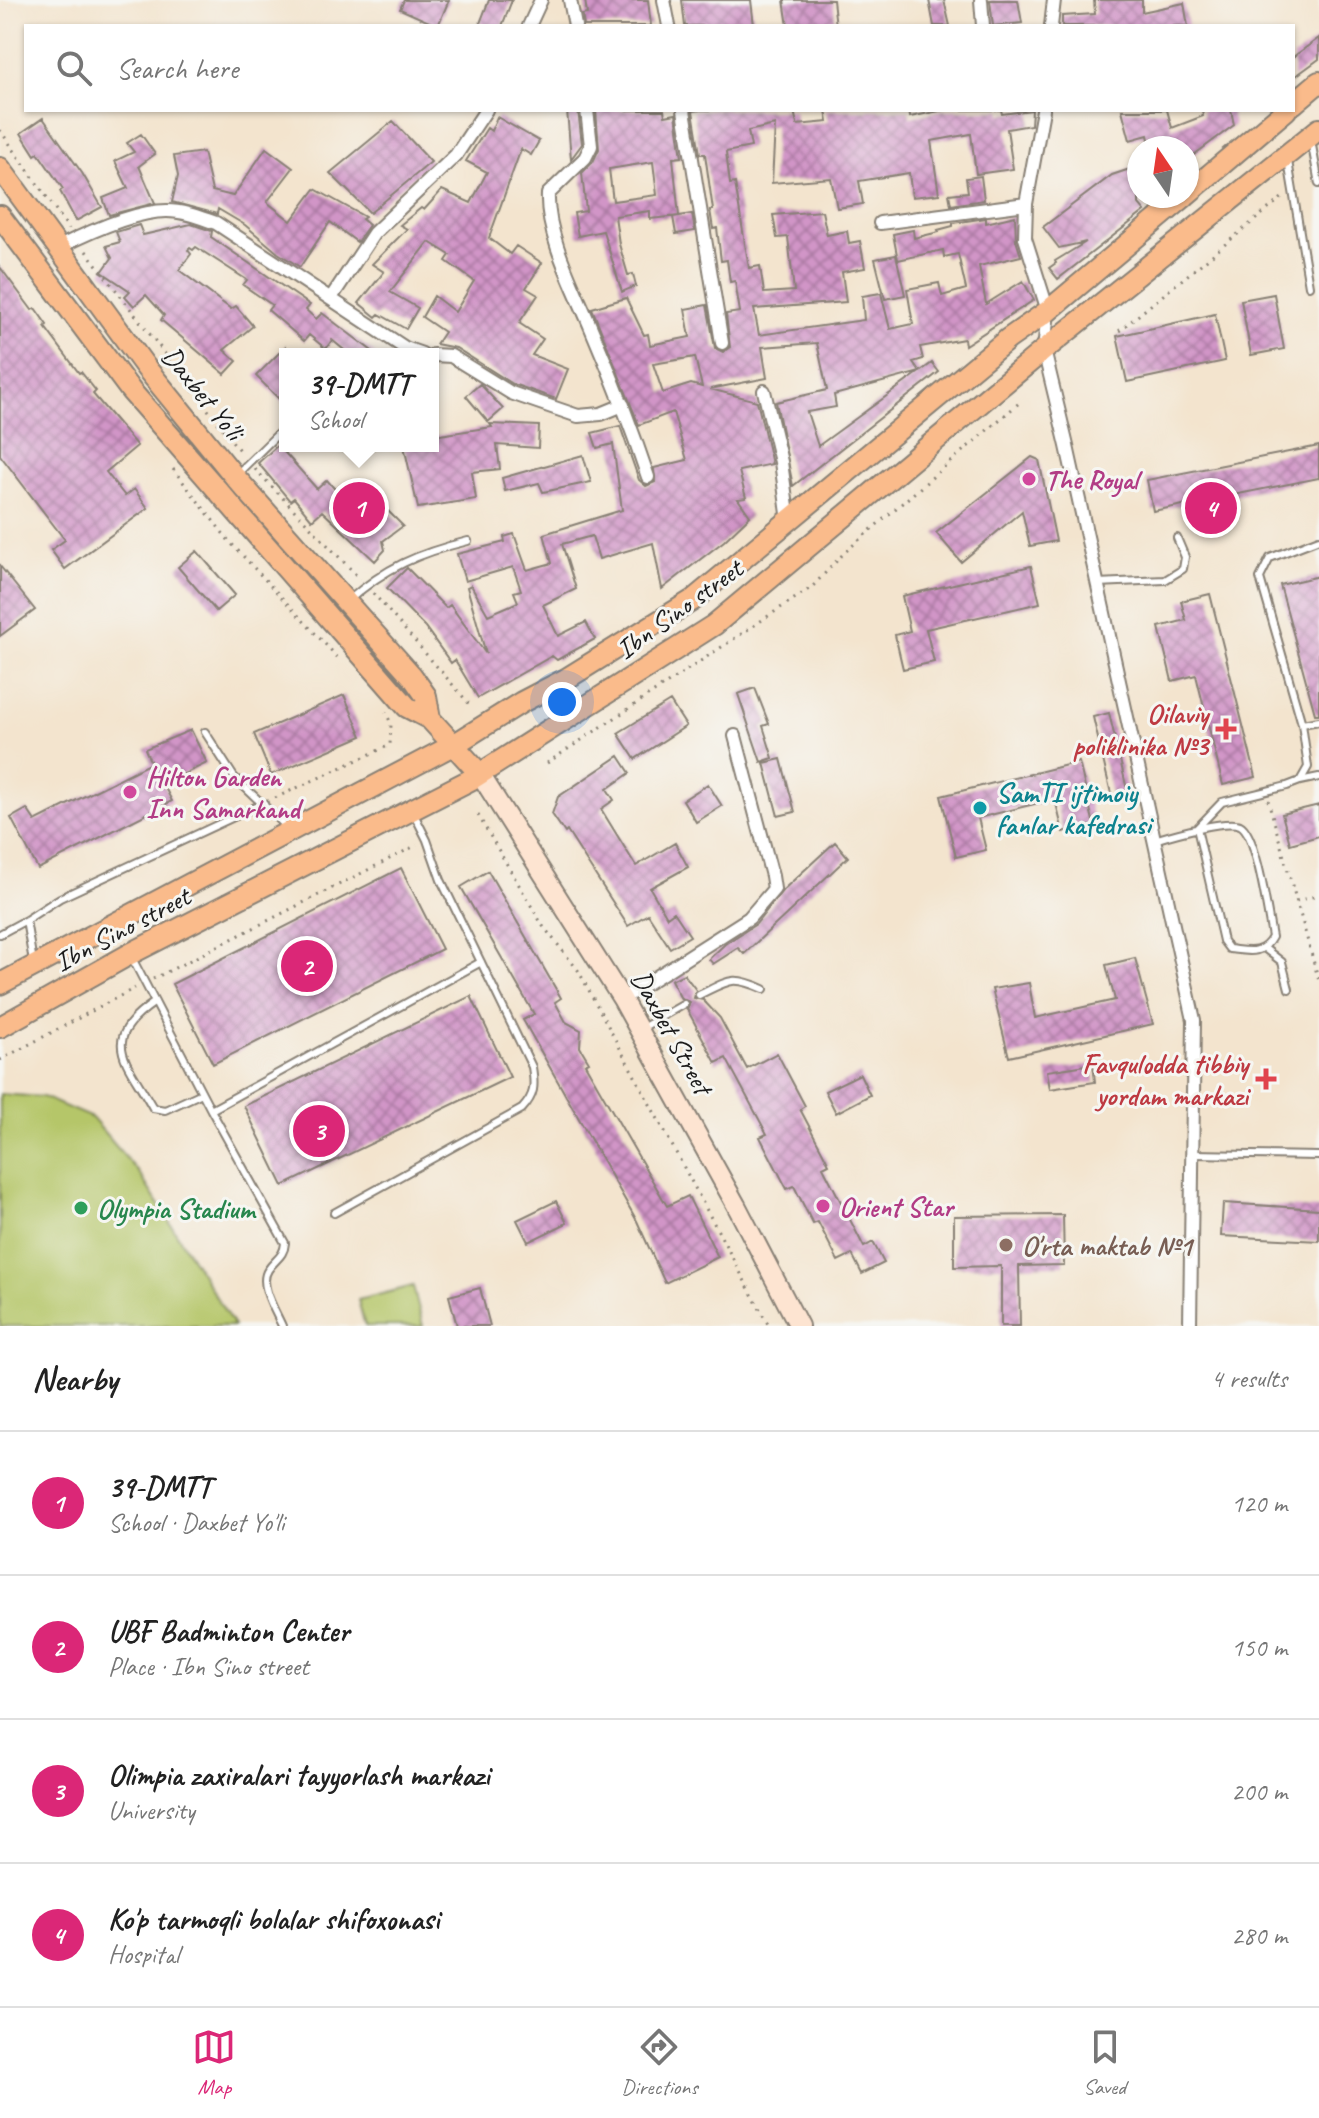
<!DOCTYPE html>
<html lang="en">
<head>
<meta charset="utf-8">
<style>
	:root { --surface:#fff; --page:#f6f6f6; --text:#222; --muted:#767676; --line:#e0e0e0; --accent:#db2777 }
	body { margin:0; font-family:Caveat,sans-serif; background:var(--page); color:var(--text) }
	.compass { position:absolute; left:1127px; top:136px; width:72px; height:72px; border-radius:50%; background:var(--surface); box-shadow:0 2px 6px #0004; rotate:347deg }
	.you { position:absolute; left:562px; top:702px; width:28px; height:28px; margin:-20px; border:6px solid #fff; border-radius:50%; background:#1a73e8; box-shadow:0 0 0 12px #1a73e833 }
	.badge { display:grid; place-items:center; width:52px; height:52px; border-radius:50%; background:var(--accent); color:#fff; font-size:26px; font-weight:700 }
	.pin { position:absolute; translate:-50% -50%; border:4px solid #fff; box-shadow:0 2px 8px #0006 }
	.popup { position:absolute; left:279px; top:348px; width:160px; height:104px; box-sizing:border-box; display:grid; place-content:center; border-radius:0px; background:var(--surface); filter:drop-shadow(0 2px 6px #0005); font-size:26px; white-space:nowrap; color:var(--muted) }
	.popup b { font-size:30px; color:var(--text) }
	.popup::after { content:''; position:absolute; left:50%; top:100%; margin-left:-16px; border:16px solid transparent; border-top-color:var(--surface) }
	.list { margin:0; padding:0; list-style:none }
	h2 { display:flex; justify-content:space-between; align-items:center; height:104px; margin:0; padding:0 32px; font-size:34px }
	h2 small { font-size:26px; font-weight:400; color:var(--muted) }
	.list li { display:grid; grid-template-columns:52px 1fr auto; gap:24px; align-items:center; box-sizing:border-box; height:144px; padding:0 32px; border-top:2px solid var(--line) }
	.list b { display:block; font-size:30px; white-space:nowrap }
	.list p { margin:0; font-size:26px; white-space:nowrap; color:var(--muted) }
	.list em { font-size:26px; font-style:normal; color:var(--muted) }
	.icon { flex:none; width:44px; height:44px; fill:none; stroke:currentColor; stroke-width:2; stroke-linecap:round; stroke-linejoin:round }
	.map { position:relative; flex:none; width:1319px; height:1326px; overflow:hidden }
	.search { position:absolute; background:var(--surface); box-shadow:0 2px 6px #0004; left:24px; right:24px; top:24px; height:88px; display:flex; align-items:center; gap:20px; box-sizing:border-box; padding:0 28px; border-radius:0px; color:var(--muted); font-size:30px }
	.sheet { height:680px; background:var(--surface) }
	nav { display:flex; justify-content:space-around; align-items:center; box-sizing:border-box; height:112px; border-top:2px solid var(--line); background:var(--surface); font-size:22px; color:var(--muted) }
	nav a { display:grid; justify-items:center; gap:4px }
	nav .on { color:var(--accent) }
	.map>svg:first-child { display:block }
</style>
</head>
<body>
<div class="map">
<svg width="1319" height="1326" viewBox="0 0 1319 1326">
	<defs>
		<pattern id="building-cross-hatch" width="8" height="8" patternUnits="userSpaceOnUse" patternTransform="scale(2)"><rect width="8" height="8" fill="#d195c7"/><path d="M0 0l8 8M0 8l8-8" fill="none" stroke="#a979a1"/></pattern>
	</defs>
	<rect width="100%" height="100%" fill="#f6f6f2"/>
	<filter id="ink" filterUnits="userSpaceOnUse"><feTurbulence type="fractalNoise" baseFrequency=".0125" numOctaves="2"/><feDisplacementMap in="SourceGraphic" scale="16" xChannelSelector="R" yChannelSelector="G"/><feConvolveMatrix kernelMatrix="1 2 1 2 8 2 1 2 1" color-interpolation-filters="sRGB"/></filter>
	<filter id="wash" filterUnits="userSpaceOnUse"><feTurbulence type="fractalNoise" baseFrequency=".006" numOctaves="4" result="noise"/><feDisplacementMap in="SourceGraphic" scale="32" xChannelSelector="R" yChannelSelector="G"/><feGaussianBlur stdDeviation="1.8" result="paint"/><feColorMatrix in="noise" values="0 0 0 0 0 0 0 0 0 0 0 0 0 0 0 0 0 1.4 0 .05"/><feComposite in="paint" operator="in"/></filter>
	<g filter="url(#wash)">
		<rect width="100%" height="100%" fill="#f3e4ce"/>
		<path fill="#b5c669" stroke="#687142" stroke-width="2" d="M0 1094 43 1097 92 1118 139 1173 234 1326H0Z
			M413 1286 423 1326H365L358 1300Z"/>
		<g id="blocks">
			<path fill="url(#building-cross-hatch)" fill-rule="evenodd" d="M404 0H449L438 26 400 9Z
				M489 0H512L502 26H479Z
				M585 0H648L651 26H584L582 15 587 14Z
				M682 0H751L754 26H685Z
				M784 0H833L836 26H788Z
				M929 0H944L950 26H934Z
				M990 0H1018L1022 23 993 26Z
				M1094 0H1142V12L1184 3 1188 26H1062V16L1095 14Z
				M1319 38V59L1293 78V57Z
				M567 110H578L582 144 571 159Z
				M596 110H664L665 116 676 114 682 157 673 158 679 216 650 219V211L615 216 619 244 628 275 633 274 636 286 622 292 603 231 578 236 574 213 586 211 582 173 593 162 599 149ZM653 162 657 195 613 201 609 169Z
				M700 110H794L797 125 828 122 826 110H909L910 117 944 110H1001L1002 114 1032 110 1031 125 1007 129 1013 169 976 174 971 134 931 141 939 194 912 197 909 173 859 181 863 204 837 208 831 178 772 183 775 125 748 131 751 147 726 152 730 184 735 183 749 268 760 266 764 293 794 291 788 237 777 238 773 215 822 211 827 235 847 231 849 243 860 241 865 268 842 272 846 302 754 309 759 335 864 320 862 296 881 293 890 329 913 324 907 289 939 283 942 296 966 289 958 254 944 257 943 250 898 260 893 234 913 230 914 238 939 232 938 230 953 226V223L986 218V223L1015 216 1016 240 1021 256 979 266 986 304 1023 281 1034 300 965 345 964 339 920 347 923 359 913 362 920 372 834 395 836 407 807 412 818 446 932 363 939 372 793 486 776 402 827 390 817 343 762 347 767 378 710 389 757 401 772 464 739 471 746 498 738 499 750 516 724 541 662 589 653 543 599 559 592 536 562 544 576 589 543 605 558 636 586 622 595 639 557 660 552 656 478 698 455 660 451 663 425 627 387 588 407 568 446 608 450 605 486 654 467 587 471 585 488 615 518 602 514 592 521 590 513 567 465 581 457 554 505 542 504 537 514 534 527 570 552 563 544 534 622 510 613 444 597 448 592 433 620 426 639 480 646 486 655 482 654 468 687 460 673 412 639 425 592 308 626 298 644 335 648 334 650 345 690 337 685 309 707 305 715 348 723 352 730 347 726 314 740 312 735 281 730 282 727 260 721 261 717 228 713 229 710 210H713L705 154H700L693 111ZM695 357 702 387 691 384 663 393 653 364Z
				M1122 110H1167L1172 128 1203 116 1202 110H1231L1234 125 1187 160V148H1151L1148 135 1130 140Z
				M497 117 539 141 531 155 521 149 489 238 510 254 516 246 542 263 526 288 538 295 519 323 543 339 532 355 568 369 556 399 513 384 456 348 436 344 444 332 422 317 434 296 455 312 474 281 446 261 450 255 429 242 390 292 418 308 406 329 379 314 376 317 359 303 384 272 372 264 407 229 400 225 421 208 424 210 442 190 471 203 487 172 466 161 487 128 491 131Z
				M43 118 82 173 102 207 76 221 60 191 63 189 38 153 35 155 21 133Z
				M393 121 431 162 370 213 330 173Z
				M141 134 155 154 139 166 155 203 109 215 103 198 128 188 115 161 134 152 127 143Z
				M266 148 293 168 267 202 291 221 315 189 365 217 362 219 369 225 357 242 330 222 300 267 278 253 245 225 218 209 217 214 172 202 178 176 174 156 203 152 212 191 233 196Z
				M1139 166V204L1145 211 1058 279 1049 268 1056 263 1055 261 1086 242 1059 248 1043 227 1112 175Z
				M981 176 984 200 951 205 949 194 968 192 966 178Z
				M692 214 695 231 676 234 673 217Z
				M191 224 212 231 211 237 310 305 306 310 316 319 322 313 376 354H349L332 340 326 349 309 335 304 341 268 310 272 305 243 285 247 280 196 247 193 250 190 248 188 250 191 254 179 270 231 309 236 306 253 326 224 350 237 361 225 374 161 320 164 315 146 295 134 306 125 296 130 291 102 272 112 258 106 246 120 242 116 232 139 225 143 235Z
				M896 255 905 295 885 299 875 259Z
				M0 267 32 310 35 308 47 325 45 327 79 373 81 372 96 391 93 394 137 446 106 472 125 496 134 489 148 508 65 569 51 550 65 540 0 455Z
				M1274 294 1284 349 1251 355 1241 300Z
				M1215 314 1225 361 1127 382 1117 336Z
				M285 347V405L256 376Z
				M480 384 503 409 488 422 466 396Z
				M490 424 539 426 538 448 497 445 500 469 472 472 476 499 418 508 404 446H433V436L492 427Z
				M278 445 317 489 327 480 345 501 361 484 403 526 383 541 385 550 375 561 322 511 312 520 294 498 290 501 258 463Z
				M1319 446V478L1153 511 1147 480Z
				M583 455 591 482 543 492 539 483 505 491 502 478Z
				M1032 457 1039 460 1056 541 1030 546 1022 511 961 562 936 533Z
				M197 551 235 595 216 611 178 567Z
				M0 566 35 610 0 636Z
				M1031 566 1040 603 926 629 934 662 903 669 895 635 910 631 902 596Z
				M1319 576V714H1315L1280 585Z
				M1210 594 1256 777 1223 785 1196 675 1172 681 1159 627 1186 620 1181 601Z
				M755 688 769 724 763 726 773 758 761 762 738 694Z
				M344 695 362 736 271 775 254 734Z
				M670 701 686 726 635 759 618 733Z
				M1109 713 1129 798 1113 802 1093 717Z
				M191 730 207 763 163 784 172 801 38 869 11 818 27 809 35 821 151 763 145 749Z
				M619 756 630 773 607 789 614 800 601 809 636 866 675 843 688 867 650 888 667 917 674 912 690 936 670 948 648 914 628 926 567 831 565 833 552 814 558 797Z
				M781 759 795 812 778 816 764 763Z
				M1079 762 1094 825 1063 832 1055 799 978 818 986 850 956 857 941 796Z
				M708 784 722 806 696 822 683 800Z
				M1319 805V836L1290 844 1282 814Z
				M835 842 848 857 744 954 738 948 713 964 709 959 725 944 756 924 783 890Z
				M401 868 442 949 213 1064 172 984Z
				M488 871 561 998 555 1002 566 1022 581 1030 580 1047 589 1062 585 1064 667 1206 688 1196 718 1257 665 1283 637 1221 523 1020 534 1014 461 887Z
				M1135 958 1153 1024 1009 1057 992 989 1029 983 1035 1018 1115 1000 1106 965Z
				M684 974 696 990 694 998 703 1000 720 1018 747 1069 777 1053 805 1106 800 1109 829 1164 823 1167 864 1247 873 1242 884 1263 862 1274 852 1254 838 1261 818 1222 813 1224 794 1186 787 1189 760 1137 767 1134 726 1058 716 1063 687 1009 690 1002 681 999 671 980Z
				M471 996 510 1077 283 1186 244 1106Z
				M1093 1064 1095 1082 1050 1089 1047 1071Z
				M860 1074 870 1095 836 1113 825 1091Z
				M556 1201 567 1223 528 1242 517 1220Z
				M1223 1203 1319 1209V1241L1221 1236Z
				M1063 1215 1064 1265 1019 1266 1020 1326H1001V1266L954 1267V1216Z
				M480 1288 490 1326H457L449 1296Z"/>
		</g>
	</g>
	<g filter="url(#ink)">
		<use href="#blocks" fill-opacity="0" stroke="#888075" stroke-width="2"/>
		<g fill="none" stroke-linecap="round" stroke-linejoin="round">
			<defs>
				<path id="service" d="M1311 140 1319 184
					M1288 161 1309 286
					M237 474 285 427
					M1097 583 1165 580 1183 569 1185 557 1177 538
					M348 601C386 567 419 553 468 541
					M1302 724 1319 721
					M205 732 234 777 288 828
					M1300 781 1319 777
					M1154 840C1171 835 1225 819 1240 825 1257 833 1268 917 1272 937 1262 956 1247 951 1229 949L1223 941 1197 828 1222 802 1287 786 1300 781 1308 767 1302 724 1260 578 1270 558 1319 539
					M0 934 26 920
					M1264 948 1282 962 1289 989
					M132 958 211 1110 285 1243C284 1257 275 1259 268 1270 258 1284 276 1312 282 1326
					M33 962 26 920 60 898 264 803
					M699 995C730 980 732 975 764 989
					M155 1002C98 1041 126 1059 153 1108L165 1110 202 1093
					M642 1028 684 1004
					M211 1110 481 962
					M1192 1154 1319 1156
					M334 1213 522 1109C535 1095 535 1086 532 1067L441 880 427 840 414 814"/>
				<path id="minor" d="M570 0 575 26
					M664 0 669 26
					M981 0 983 26
					M529 26 541 0
					M1051 26 1054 0
					M587 110 591 146 585 158 548 194C546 236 575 289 591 328 612 377 631 426 648 477
					M684 110 722 343
					M1043 110 1026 204 1025 238 1048 311 1044 350 1067 446 1194 1020 1190 1326
					M880 223 1026 204
					M59 247C87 233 136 211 167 211 184 211 201 218 216 223L405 348 422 354
					M331 298 374 233 456 155 486 110
					M433 355 451 356 511 393 578 416 601 414 623 405
					M764 391 781 462 789 521
					M622 999 749 918 774 889 772 876 735 736"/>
				<path id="secondary" d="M480 774 622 999 736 1205 799 1326"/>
				<path id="primary" d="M1293 104 1319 82
					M0 168 147 369 235 477 412 676 426 696 430 719
					M1187 194 1286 110
					M0 216 131 391 407 707 430 719 480 774
					M0 984 455 744 522 702 566 679 693 600 1008 339 1048 311 1185 196
					M0 1027 130 954 472 779 714 625 1044 350 1319 129"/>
			</defs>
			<use href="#service" stroke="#888075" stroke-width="10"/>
			<use href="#minor" stroke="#888075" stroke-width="16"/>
			<use href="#secondary" stroke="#888075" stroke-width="22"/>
			<use href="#primary" stroke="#888075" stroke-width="24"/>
			<path stroke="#888075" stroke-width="3" stroke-dasharray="2 6" stroke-linecap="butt" d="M0 130 69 229
				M86 251 242 454
				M1119 331 1283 197
				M173 469 229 541 339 659
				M255 469 360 579
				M373 593 472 707
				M547 763 812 587 845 552 1019 403
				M275 798 390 745 391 724 386 712
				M1268 800 1319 981
				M478 815 543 926 578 970 769 1326
				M1296 901 1319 895
				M153 979 417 845
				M0 1060 135 988"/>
			<use href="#service" stroke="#fff" stroke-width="6"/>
			<use href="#minor" stroke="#fff" stroke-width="12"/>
			<use href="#secondary" stroke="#fde4d1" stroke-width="18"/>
			<use href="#primary" stroke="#fabb8b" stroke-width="20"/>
		</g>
	</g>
	<g fill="#d1479c" stroke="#f6f6f2" stroke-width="3">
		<circle cx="1029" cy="479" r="8"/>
		<circle cx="130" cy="792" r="8"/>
		<circle cx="823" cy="1206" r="8"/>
	</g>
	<g fill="#e0444e" stroke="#f6f6f2" stroke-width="3">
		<path d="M1222 717h8v8h8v8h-8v8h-8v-8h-8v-8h8z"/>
		<path d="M1262 1067h8v8h8v8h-8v8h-8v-8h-8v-8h8z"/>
	</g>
	<circle fill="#0f9aa8" stroke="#f6f6f2" stroke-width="3" cx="980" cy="808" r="8"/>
	<circle fill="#2e9e5b" stroke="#f6f6f2" stroke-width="3" cx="81" cy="1208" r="8"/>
	<circle fill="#8d6e63" stroke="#f6f6f2" stroke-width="3" cx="1006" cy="1245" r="8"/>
	<g text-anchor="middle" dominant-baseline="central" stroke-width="6" stroke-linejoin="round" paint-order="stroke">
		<g font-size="28" fill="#1c1c1c" stroke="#f6f6f2">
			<text transform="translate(203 393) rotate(51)">Daxbet Yo'li</text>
			<text transform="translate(679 609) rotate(-36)">Ibn Sino street</text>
			<text transform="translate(122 929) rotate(-28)">Ibn Sino street</text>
			<text transform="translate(672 1032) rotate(61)">Daxbet Street</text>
		</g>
		<g font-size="28" font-weight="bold" fill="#b23c85" stroke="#f6f6f2" text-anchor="start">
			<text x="1045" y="479">The Royal</text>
			<text x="146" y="776">Hilton Garden<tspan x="146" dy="32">Inn Samarkand</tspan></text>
			<text x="839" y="1206">Orient Star</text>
		</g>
		<g font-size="28" font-weight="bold" fill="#be3a42" stroke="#f6f6f2" text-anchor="end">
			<text x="1208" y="713">Oilaviy<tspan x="1208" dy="32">poliklinika №3</tspan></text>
			<text x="1248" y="1063">Favqulodda tibbiy<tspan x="1248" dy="32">yordam markazi</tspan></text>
		</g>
		<g font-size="28" font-weight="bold" fill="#0d838f" stroke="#f6f6f2" text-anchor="start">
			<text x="996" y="792">SamTI ijtimoiy<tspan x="996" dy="32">fanlar kafedrasi</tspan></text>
		</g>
		<g font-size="28" font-weight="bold" fill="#27864d" stroke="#f6f6f2" text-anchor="start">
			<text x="97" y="1208">Olympia Stadium</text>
		</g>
		<g font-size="28" font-weight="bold" fill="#785e54" stroke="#f6f6f2" text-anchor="start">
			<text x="1022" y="1245">O'rta maktab №1</text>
		</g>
	</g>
</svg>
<svg class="compass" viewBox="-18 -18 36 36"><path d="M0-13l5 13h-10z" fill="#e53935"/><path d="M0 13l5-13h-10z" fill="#767676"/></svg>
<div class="you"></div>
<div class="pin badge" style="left:359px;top:508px">1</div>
<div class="popup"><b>39-DMTT</b>School</div>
<div class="pin badge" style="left:307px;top:966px">2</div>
<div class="pin badge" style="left:319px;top:1131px">3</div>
<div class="pin badge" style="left:1211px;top:508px">4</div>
<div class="search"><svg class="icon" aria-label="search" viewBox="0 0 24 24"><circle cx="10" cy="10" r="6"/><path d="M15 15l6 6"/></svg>Search here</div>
</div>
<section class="sheet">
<h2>Nearby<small>4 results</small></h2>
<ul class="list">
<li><span class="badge">1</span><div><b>39-DMTT</b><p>School · Daxbet Yo'li</p></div><em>120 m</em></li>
<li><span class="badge">2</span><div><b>UBF Badminton Center</b><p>Place · Ibn Sino street</p></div><em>150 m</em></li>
<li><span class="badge">3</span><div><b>Olimpia zaxiralari tayyorlash markazi</b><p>University</p></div><em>200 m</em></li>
<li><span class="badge">4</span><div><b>Ko'p tarmoqli bolalar shifoxonasi</b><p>Hospital</p></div><em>280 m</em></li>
</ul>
</section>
<nav>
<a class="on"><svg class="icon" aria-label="map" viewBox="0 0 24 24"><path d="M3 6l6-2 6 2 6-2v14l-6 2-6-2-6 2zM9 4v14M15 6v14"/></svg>Map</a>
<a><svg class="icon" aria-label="directions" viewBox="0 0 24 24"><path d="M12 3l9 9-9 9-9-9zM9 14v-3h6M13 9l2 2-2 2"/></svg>Directions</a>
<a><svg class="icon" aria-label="saved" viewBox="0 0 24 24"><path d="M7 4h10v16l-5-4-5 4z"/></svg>Saved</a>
</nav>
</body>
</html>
